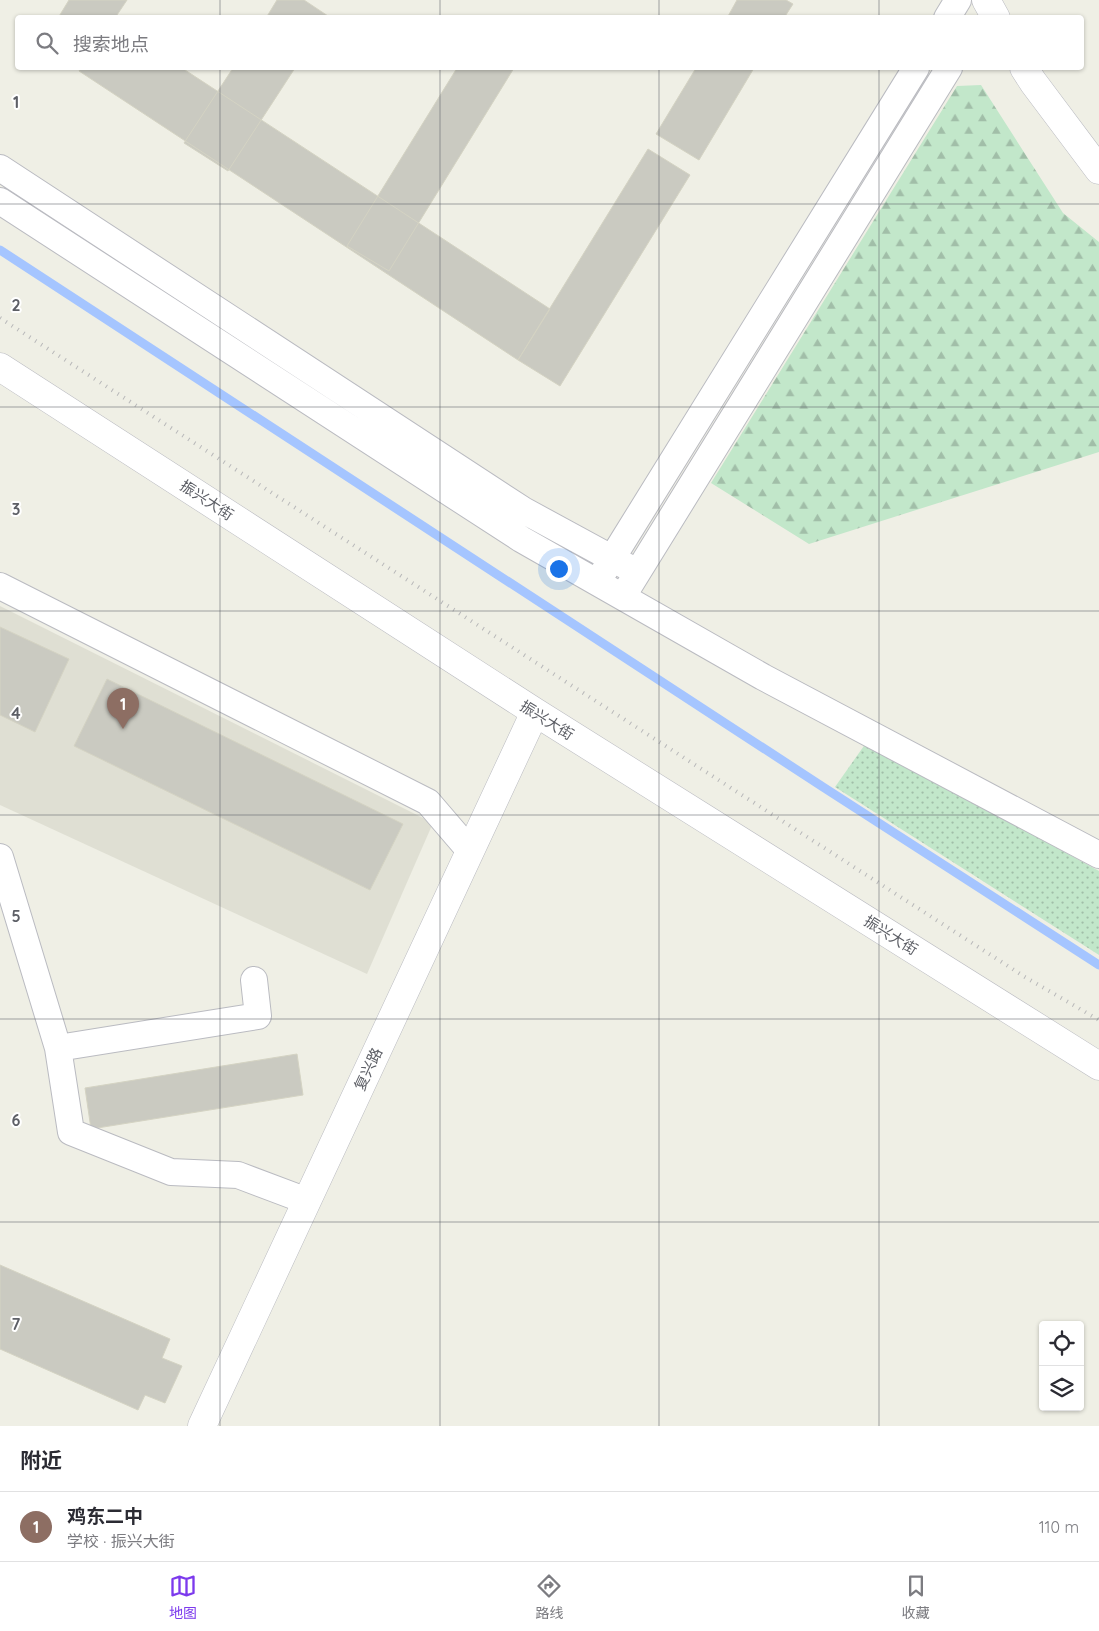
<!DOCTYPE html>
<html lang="zh">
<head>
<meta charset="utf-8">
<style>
	:root { --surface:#fff; --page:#f7f7f7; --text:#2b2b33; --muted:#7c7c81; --line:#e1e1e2; --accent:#7c3aed }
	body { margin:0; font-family:Quicksand,"Noto Sans SC",sans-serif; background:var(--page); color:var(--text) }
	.controls { position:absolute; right:15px; bottom:15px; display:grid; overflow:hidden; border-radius:5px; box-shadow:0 1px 4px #0004 }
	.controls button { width:45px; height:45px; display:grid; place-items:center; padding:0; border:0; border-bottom:1px solid var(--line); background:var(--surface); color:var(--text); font:25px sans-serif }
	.you { position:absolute; left:558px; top:568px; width:18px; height:18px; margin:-12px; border:4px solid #fff; border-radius:50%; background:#1a73e8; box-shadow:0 0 0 8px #1a73e833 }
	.badge { display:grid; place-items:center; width:32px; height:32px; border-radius:50%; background:var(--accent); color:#fff; font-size:16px; font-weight:700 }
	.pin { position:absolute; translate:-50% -41px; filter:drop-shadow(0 1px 2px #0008) }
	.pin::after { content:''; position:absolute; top:26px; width:18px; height:15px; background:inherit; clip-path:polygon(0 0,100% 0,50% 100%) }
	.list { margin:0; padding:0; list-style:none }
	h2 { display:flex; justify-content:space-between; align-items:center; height:65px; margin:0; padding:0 20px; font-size:21px }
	h2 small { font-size:16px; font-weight:400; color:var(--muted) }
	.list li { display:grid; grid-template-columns:32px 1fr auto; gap:15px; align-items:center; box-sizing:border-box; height:70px; padding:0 20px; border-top:1px solid var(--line) }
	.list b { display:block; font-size:19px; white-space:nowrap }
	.list p { margin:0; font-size:16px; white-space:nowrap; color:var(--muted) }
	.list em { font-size:16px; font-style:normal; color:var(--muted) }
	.icon { flex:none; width:28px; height:28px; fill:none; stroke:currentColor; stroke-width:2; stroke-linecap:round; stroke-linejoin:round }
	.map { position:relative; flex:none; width:1099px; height:1426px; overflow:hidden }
	.search { position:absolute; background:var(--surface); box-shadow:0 1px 4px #0004; left:15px; right:15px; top:15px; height:55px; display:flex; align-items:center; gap:12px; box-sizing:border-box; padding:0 18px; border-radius:5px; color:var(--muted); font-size:19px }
	.sheet { height:135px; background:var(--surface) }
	nav { display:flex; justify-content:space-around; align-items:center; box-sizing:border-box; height:70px; border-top:1px solid var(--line); background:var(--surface); font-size:14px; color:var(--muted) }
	nav a { display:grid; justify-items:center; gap:2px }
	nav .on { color:var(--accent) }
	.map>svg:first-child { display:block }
</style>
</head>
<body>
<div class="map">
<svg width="1099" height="1426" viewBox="0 0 1099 1426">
	<defs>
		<pattern id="grass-dots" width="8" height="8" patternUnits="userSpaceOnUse" patternTransform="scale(1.25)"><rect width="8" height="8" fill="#c2e7ca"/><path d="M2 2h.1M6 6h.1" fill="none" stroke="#a1bea8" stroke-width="1.8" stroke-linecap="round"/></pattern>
		<pattern id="forest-firs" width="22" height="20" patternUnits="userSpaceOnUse" patternTransform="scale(1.25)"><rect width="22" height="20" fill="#c2e7ca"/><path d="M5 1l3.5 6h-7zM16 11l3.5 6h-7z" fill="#a1bea8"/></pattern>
	</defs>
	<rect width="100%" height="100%" fill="#efefe5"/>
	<path fill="#dfdfd3" d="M0 606 433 823 367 974 0 805Z"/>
	<path fill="url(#grass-dots)" d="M866 743 1099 871V955L835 787Z"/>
	<path fill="url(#forest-firs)" d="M981 85 1063 213 1099 242V452L809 544 711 483 957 86Z"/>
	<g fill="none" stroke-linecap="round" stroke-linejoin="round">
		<path stroke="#a5c5ff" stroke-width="9" d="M0 250 823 787 1099 965"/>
	</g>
	<path fill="#cacac1" stroke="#d4d3c3" d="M69 0H127L115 18H58Z
		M277 0H304L328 16 327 18H266Z
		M737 0H786L793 4 784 18H727Z
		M81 68H182L550 309 518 360 79 71Z
		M233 68H295L228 171 184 143Z
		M457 68H514L389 271 347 246Z
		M696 68H754L699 160 656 134Z
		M648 149 690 175 560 386 518 360Z
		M0 627 69 659 35 732 0 715Z
		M107 679 403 824 370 890 74 746Z
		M297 1054 303 1095 91 1129 85 1088Z
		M0 1265 170 1339 162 1358 182 1366 165 1403 145 1395 138 1410 0 1349Z"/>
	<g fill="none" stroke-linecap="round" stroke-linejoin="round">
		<defs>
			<path id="minor" d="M947 18 958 0
				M0 168 523 510 637 572
				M0 201 521 539 763 677 1099 855
				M603 573 916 68
				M0 586 428 802 470 851
				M628 588 949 68
				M0 857 58 1048 71 1132 171 1172 238 1175 307 1201
				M58 1048 258 1016 254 980"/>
			<path id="tertiary" d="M986 0 996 18
				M1024 68 1033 82 1099 170
				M0 367 535 712 1099 1066
				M202 1426 535 712"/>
		</defs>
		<use href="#minor" stroke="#babbc1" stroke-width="28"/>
		<use href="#tertiary" stroke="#babbc1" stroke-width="29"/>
		<use href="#minor" stroke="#fff" stroke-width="26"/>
		<use href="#tertiary" stroke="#fff" stroke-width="28"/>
		<path stroke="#b8b8b9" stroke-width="4" stroke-dasharray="1 6" stroke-linecap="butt" d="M0 318 1025 977 1099 1020"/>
	</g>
	<path fill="none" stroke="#5d5f66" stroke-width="1" stroke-opacity="0.55" d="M220 0V18M440 0V18M659 0V18M879 0V18M220 68V1426M440 68V1426M659 68V1426M879 68V1426M0 204H1099M0 407H1099M0 611H1099M0 815H1099M0 1019H1099M0 1222H1099"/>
	<g text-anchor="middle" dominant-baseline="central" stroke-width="4" stroke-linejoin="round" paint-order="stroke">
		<g font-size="15" fill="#5d5f66" stroke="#fff">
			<text transform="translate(207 500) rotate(33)">振兴大街</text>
			<text transform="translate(547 720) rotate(32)">振兴大街</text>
			<text transform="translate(891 935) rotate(32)">振兴大街</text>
			<text transform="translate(368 1069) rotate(-65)">复兴路</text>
		</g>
	</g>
	<g font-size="16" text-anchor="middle" font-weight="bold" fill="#5d5f66" stroke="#fff" stroke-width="4" stroke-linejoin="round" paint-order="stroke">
		<text x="16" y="108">1</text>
		<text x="16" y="311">2</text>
		<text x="16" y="515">3</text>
		<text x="16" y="719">4</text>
		<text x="16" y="922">5</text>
		<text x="16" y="1126">6</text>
		<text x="16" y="1330">7</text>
	</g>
</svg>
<div class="controls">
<button><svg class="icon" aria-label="locate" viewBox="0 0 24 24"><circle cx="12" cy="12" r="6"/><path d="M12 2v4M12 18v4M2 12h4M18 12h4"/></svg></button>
<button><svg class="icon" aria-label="layers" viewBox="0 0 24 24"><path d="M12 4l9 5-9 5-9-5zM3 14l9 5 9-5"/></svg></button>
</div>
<div class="you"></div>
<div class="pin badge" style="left:123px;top:729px;background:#8d6e63">1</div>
<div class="search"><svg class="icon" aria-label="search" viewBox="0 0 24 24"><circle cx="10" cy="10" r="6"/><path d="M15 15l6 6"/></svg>搜索地点</div>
</div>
<section class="sheet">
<h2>附近<small></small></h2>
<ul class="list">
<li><span class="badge" style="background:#8d6e63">1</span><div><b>鸡东二中</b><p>学校 · 振兴大街</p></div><em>110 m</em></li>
</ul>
</section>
<nav>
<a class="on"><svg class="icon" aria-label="map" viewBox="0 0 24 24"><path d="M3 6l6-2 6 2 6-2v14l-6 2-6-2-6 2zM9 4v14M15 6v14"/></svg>地图</a>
<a><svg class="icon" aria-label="directions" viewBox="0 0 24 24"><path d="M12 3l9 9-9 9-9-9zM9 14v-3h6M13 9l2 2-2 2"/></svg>路线</a>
<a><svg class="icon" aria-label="saved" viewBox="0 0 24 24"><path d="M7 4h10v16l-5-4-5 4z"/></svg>收藏</a>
</nav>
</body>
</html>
